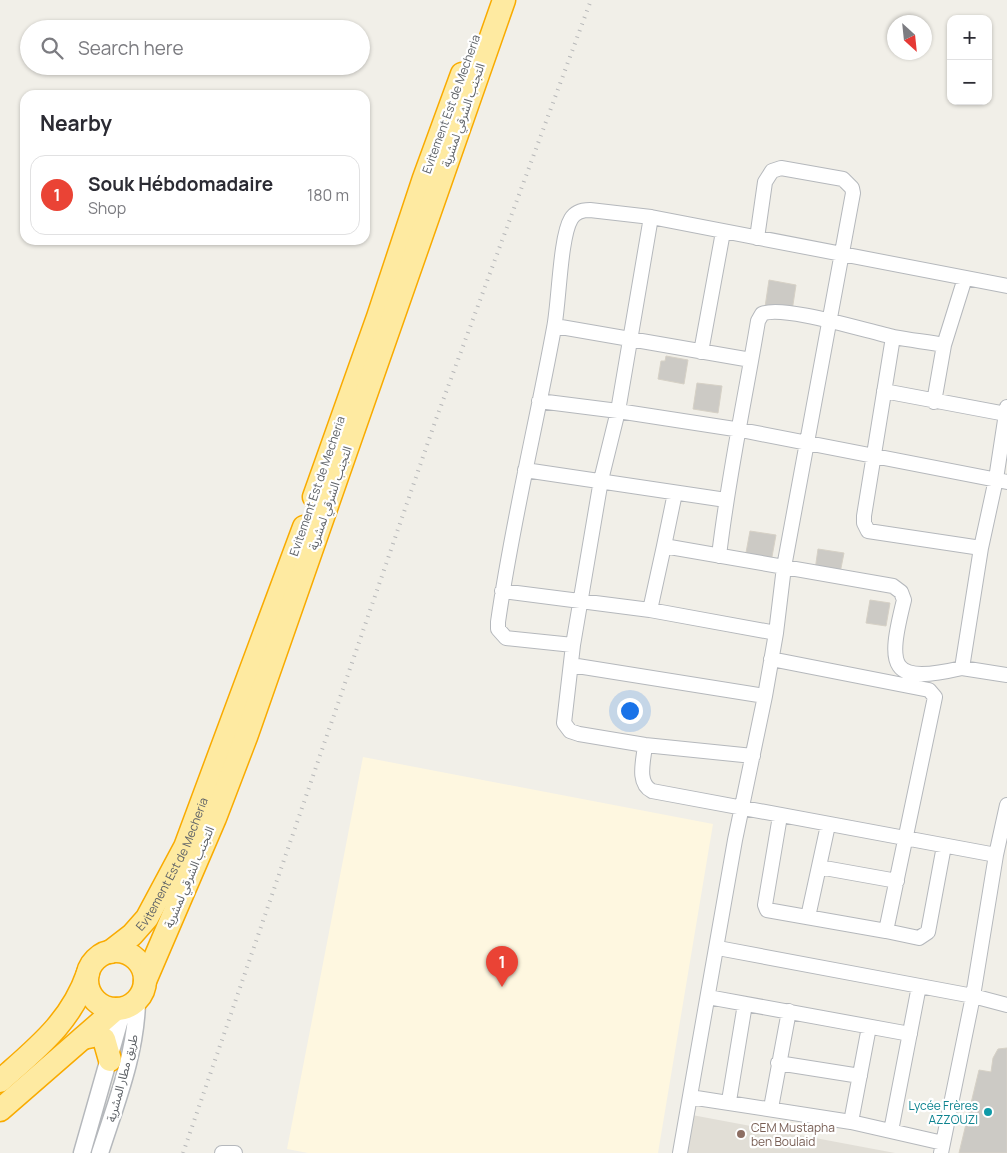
<!DOCTYPE html>
<html lang="en">
<head>
<meta charset="utf-8">
<style>
	:root { --surface:#fff; --page:#f7f7f7; --text:#2b2b33; --muted:#7c7c81; --line:#e1e1e2; --accent:#ea4335 }
	body { margin:0; font-family:Manrope,"Noto Sans Arabic",sans-serif; background:var(--page); color:var(--text) }
	.controls { position:absolute; right:15px; top:15px; display:grid; overflow:hidden; border-radius:10px; box-shadow:0 1px 4px #0004 }
	.controls button { width:45px; height:45px; display:grid; place-items:center; padding:0; border:0; border-bottom:1px solid var(--line); background:var(--surface); color:var(--text); font:25px sans-serif }
	.compass { position:absolute; left:887px; top:15px; width:45px; height:45px; border-radius:50%; background:var(--surface); box-shadow:0 1px 4px #0004; rotate:153deg }
	.you { position:absolute; left:629px; top:710px; width:18px; height:18px; margin:-12px; border:4px solid #fff; border-radius:50%; background:#1a73e8; box-shadow:0 0 0 8px #1a73e833 }
	.badge { display:grid; place-items:center; width:32px; height:32px; border-radius:50%; background:var(--accent); color:#fff; font-size:16px; font-weight:700 }
	.pin { position:absolute; translate:-50% -41px; filter:drop-shadow(0 1px 2px #0008) }
	.pin::after { content:''; position:absolute; top:26px; width:18px; height:15px; background:inherit; clip-path:polygon(0 0,100% 0,50% 100%) }
	.list { margin:0; padding:0; list-style:none }
	h2 { display:flex; justify-content:space-between; align-items:center; height:65px; margin:0; padding:0 20px; font-size:21px }
	h2 small { font-size:16px; font-weight:400; color:var(--muted) }
	.list li { display:grid; grid-template-columns:32px 1fr auto; gap:15px; align-items:center; box-sizing:border-box; height:80px; margin:0 10px 10px; padding:0 10px; border:1px solid var(--line); border-radius:15px }
	.list b { display:block; font-size:19px; white-space:nowrap }
	.list p { margin:0; font-size:16px; white-space:nowrap; color:var(--muted) }
	.list em { font-size:16px; font-style:normal; color:var(--muted) }
	.icon { flex:none; width:28px; height:28px; fill:none; stroke:currentColor; stroke-width:2; stroke-linecap:round; stroke-linejoin:round }
	.map { position:relative; flex:none; width:1007px; height:1153px; overflow:hidden }
	.search { position:absolute; background:var(--surface); box-shadow:0 1px 4px #0004; left:20px; top:20px; width:350px; height:55px; display:flex; align-items:center; gap:12px; box-sizing:border-box; padding:0 18px; border-radius:28px; color:var(--muted); font-size:19px }
	.panel { position:absolute; background:var(--surface); box-shadow:0 1px 4px #0004; left:20px; top:90px; width:350px; height:155px; border-radius:15px }
	.map>svg:first-child { display:block }
</style>
</head>
<body>
<div class="map">
<svg width="1007" height="1153" viewBox="0 0 1007 1153">
	<rect width="100%" height="100%" fill="#f1efe8"/>
	<path fill="#fef7e0" d="M363 757 713 824 658 1153H308L287 1149Z"/>
	<path fill="#e1ded6" d="M692 1115 895 1153H684Z"/>
	<path fill="#cccac5" stroke="#d6d1c6" d="M769 280 796 285 792 311 765 307Z
		M666 356 688 360 684 384 658 379 661 361H665Z
		M697 383 722 386 718 413 693 409Z
		M750 531 776 535 771 562 745 558Z
		M818 549 844 553 840 573 815 570Z
		M870 600 890 603 886 626 866 623Z
		M1007 1048V1153H959L979 1070 991 1072 993 1058 998 1049Z"/>
	<g fill="none" stroke-linecap="round" stroke-linejoin="round">
		<defs>
			<path id="minor" d="M651 217 618 411 601 480 573 645 564 723 570 731 579 734 645 745 753 756
				M555 326 751 360
				M893 337 864 516V523L868 531 981 548 996 479 1007 407
				M701 352 723 232
				M884 391 1006 414
				M539 401 618 411 741 430 1007 482
				M934 402 944 345 965 278
				M525 470 726 500
				M664 546 675 493
				M981 548 962 668 1007 675
				M719 556C728 477 745 399 758 321L762 314C782 304 869 332 894 337 910 340 927 342 944 345
				M502 591 650 610 776 633
				M650 610 664 546 893 586 901 592 904 600C887 668 889 685 962 668
				M573 645 506 638 498 629V622C512 523 536 426 554 328 559 304 560 237 571 219 575 212 582 210 590 210L651 217 1007 286
				M771 659 929 690 935 697 886 931 767 910 765 905 780 816
				M571 665 765 696
				M645 745C644 759 636 783 652 791L996 855
				M819 867 897 881
				M808 917 828 825
				M886 931 919 938 928 932 944 846
				M718 948 973 996 1007 1005
				M708 997 910 1034
				M778 1063 860 1076
				M690 1097 851 1122 943 1143
				M729 1101 745 1004
				M771 1108 789 1011
				M851 1122 869 1027
				M891 1131 919 986
				M222 1153H235
				M680 1153 735 840 765 696 776 633 784 567 853 193 852 188 843 179 781 168 772 171 765 182 757 238
				M941 1153 973 996 996 855 1007 805"/>
			<path id="tertiary" d="M82 1153 123 1009
				M100 1153C116 1103 136 1054 137 1001"/>
			<g id="trunk">
				<path d="M314 497 378 317 424 178 462 74"/>
				<circle cx="116" cy="980" r="29"/>
				<path id="s1" d="M110 952 132 935 147 918 185 847 304 527"/>
				<path d="M145 981 215 818 246 737 504 0"/>
				<path d="M83 1038 97 1035 104 1039 110 1060"/>
				<path d="M0 1081C37 1048 71 1022 88 973"/>
				<path d="M0 1110 116 1009"/>
			</g>
		</defs>
		<use href="#minor" stroke="#b5b8bc" stroke-width="16"/>
		<use href="#tertiary" stroke="#b5b8bc" stroke-width="19"/>
		<use href="#trunk" stroke="#f9ab00" stroke-width="25"/>
		<use href="#minor" stroke="#fff" stroke-width="14"/>
		<use href="#tertiary" stroke="#fff" stroke-width="16"/>
		<use href="#trunk" stroke="#feeaa1" stroke-width="22"/>
		<path stroke="#b6b7b8" stroke-width="4" stroke-dasharray="1 6" stroke-linecap="butt" d="M183 1153 435 422 591 0"/>
	</g>
	<circle fill="#0f9aa8" stroke="#fff" stroke-width="2" cx="988" cy="1112" r="5"/>
	<circle fill="#8d6e63" stroke="#fff" stroke-width="2" cx="741" cy="1134" r="5"/>
	<g text-anchor="middle" dominant-baseline="central" stroke-width="4.5" stroke-linejoin="round" paint-order="stroke">
		<g font-size="12" fill="#5f6368" stroke="#fff">
			<text transform="translate(451 104) rotate(-70)">Evitement Est de Mecheria</text>
			<text transform="translate(463 115) rotate(-71)">التجنب الشرقي لمشرية</text>
			<text transform="translate(317 486) rotate(-71)">Evitement Est de Mecheria</text>
			<text transform="translate(330 498) rotate(-71)">التجنب الشرقي لمشرية</text>
			<text stroke="none"><textPath href="#s1" startOffset="110">Evitement Est de Mecheria</textPath></text>
			<text transform="translate(189 877) rotate(-67)">التجنب الشرقي لمشرية</text>
			<text transform="translate(122 1078) rotate(-75)">طريق مطار المشرية</text>
		</g>
		<g font-size="12" fill="#0d838f" stroke="#fff" text-anchor="end">
			<text x="978" y="1105">Lycée Frères<tspan x="978" dy="14">AZZOUZI</tspan></text>
		</g>
		<g font-size="12" fill="#785e54" stroke="#fff" text-anchor="start">
			<text x="751" y="1127">CEM Mustapha<tspan x="751" dy="14">ben Boulaid</tspan></text>
		</g>
	</g>
</svg>
<div class="controls">
<button>+</button>
<button>−</button>
</div>
<svg class="compass" viewBox="-18 -18 36 36"><path d="M0-13l5 13h-10z" fill="#e53935"/><path d="M0 13l5-13h-10z" fill="#7c7c81"/></svg>
<div class="you"></div>
<div class="pin badge" style="left:502px;top:987px">1</div>
<div class="search"><svg class="icon" aria-label="search" viewBox="0 0 24 24"><circle cx="10" cy="10" r="6"/><path d="M15 15l6 6"/></svg>Search here</div>
<section class="panel">
<h2>Nearby<small></small></h2>
<ul class="list">
<li><span class="badge">1</span><div><b>Souk Hébdomadaire</b><p>Shop</p></div><em>180 m</em></li>
</ul>
</section>
</div>
</body>
</html>
